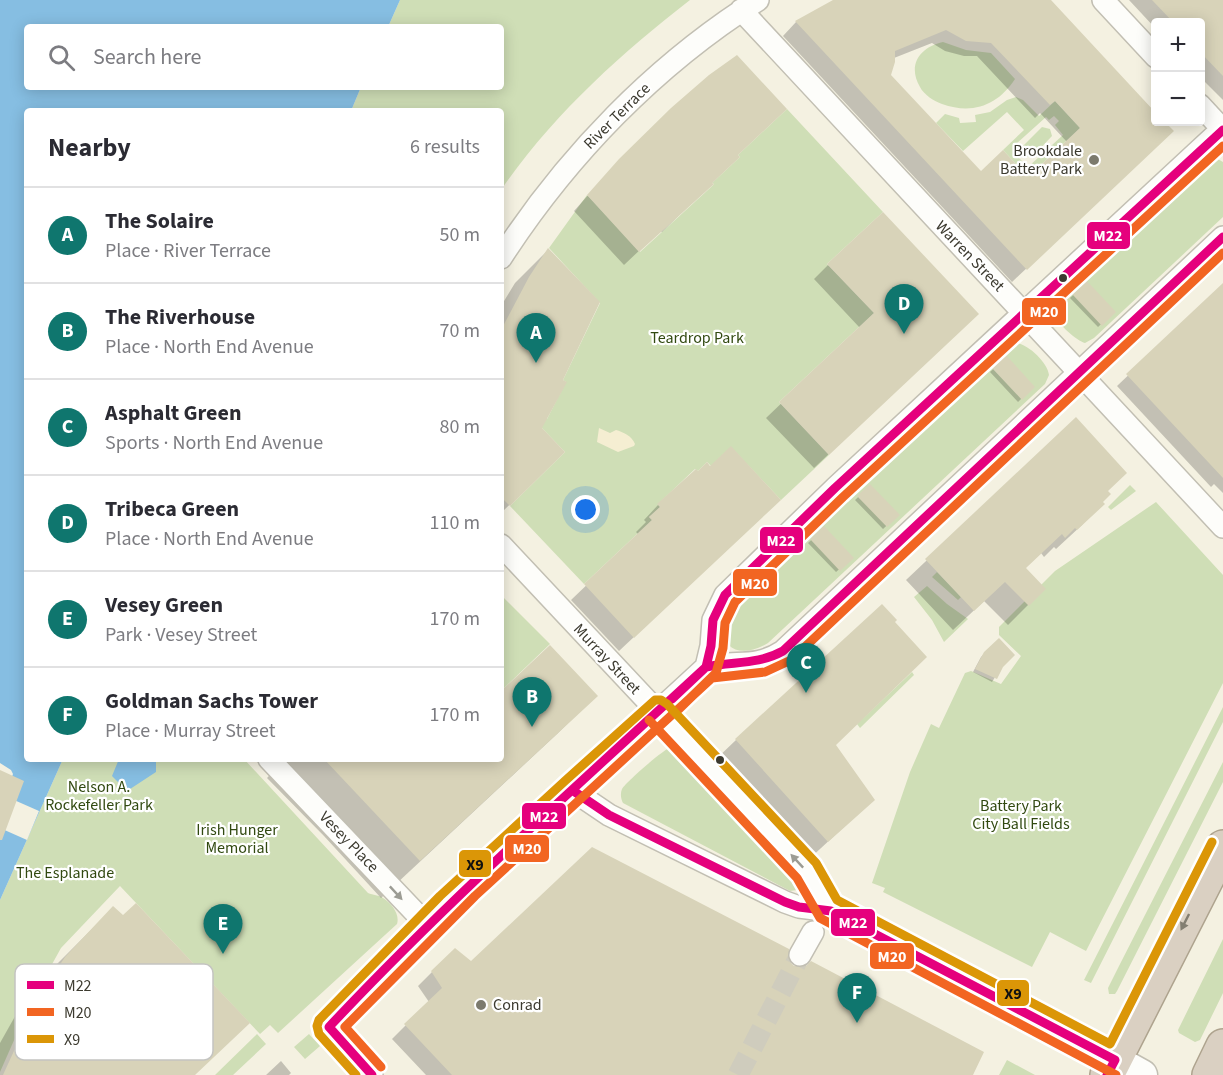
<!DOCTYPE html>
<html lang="en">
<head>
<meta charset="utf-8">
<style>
	:root { --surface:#fff; --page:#f7f7f7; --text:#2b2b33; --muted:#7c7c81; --line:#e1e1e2; --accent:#0f766e }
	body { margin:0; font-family:"Source Sans 3",sans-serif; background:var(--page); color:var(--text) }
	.controls { position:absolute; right:18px; top:18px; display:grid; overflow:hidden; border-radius:6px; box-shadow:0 3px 15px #0003 }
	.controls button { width:54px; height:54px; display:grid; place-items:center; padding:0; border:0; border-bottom:2px solid var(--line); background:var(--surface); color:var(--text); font:30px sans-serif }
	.you { position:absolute; left:586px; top:510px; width:21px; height:21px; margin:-15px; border:4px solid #fff; border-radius:50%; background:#1a73e8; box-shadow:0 0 0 9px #1a73e833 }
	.badge { display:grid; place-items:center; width:39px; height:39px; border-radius:50%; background:var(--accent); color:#fff; font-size:20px; font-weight:700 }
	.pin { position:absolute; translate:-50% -50px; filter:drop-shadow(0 2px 3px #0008) }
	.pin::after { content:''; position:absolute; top:32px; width:21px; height:18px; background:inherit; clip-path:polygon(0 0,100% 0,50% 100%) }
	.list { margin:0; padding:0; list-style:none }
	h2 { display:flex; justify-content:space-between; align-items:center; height:78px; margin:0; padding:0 24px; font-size:26px }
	h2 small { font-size:20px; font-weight:400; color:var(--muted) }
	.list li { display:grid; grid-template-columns:39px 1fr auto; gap:18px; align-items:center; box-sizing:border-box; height:96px; padding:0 24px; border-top:2px solid var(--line) }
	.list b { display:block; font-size:22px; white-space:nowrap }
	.list p { margin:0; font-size:20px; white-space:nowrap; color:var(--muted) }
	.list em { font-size:20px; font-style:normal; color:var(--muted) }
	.icon { flex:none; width:33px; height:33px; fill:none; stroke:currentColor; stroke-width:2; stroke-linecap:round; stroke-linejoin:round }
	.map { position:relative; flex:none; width:1223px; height:1075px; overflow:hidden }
	.search { position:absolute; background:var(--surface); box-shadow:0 3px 15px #0003; left:24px; top:24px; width:480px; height:66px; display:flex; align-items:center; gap:15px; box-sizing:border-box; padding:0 21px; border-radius:6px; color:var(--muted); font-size:22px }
	.panel { position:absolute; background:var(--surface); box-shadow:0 3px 15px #0003; left:24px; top:108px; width:480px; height:654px; border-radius:6px }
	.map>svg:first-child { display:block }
</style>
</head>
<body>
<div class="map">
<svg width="1223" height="1075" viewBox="0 0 1223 1075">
	<rect width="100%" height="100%" fill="#f4f1e1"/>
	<path fill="#cfdeb6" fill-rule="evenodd" d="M400 0H690C619 55 552 116 501 190V111H351L361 87H501V27H388Z
		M943 42 966 50 991 53 1015 79C998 105 973 115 942 104 934 101 924 95 920 87 907 65 920 47 943 42Z
		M1016 97 1023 100 1039 116 1055 101 1080 128 1028 177 1003 150 1024 130 1007 112 963 151 936 123 945 114 959 118 960 123 976 122 975 115 990 112 1007 100ZM1054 116 1059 121 1055 125 1063 135 1028 167 1013 152 1018 148 1015 145 1046 117 1049 120Z
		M787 109 883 212 827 264 874 313 779 402 829 455 781 500 731 447 711 466 707 462 698 471 695 469 658 504 660 507 649 517 652 520 584 584 510 506 565 452 540 426 543 418 547 419 566 382 563 380 600 303 549 248 587 195 640 252 710 188 714 184 712 183 740 157 738 155Z
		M1042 127 1050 129 1052 136 1033 156 1025 157 1022 154 1021 148Z
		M1216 158 1223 162V217L1094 338 1085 343C1077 341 1058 324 1055 316 1053 312 1054 310 1055 306L1206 163Z
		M1017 343C1029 345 1048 363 1049 375L1045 384 768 643C729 666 709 634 737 602L1010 347Z
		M1130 485 1136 491 1111 510 1108 507Z
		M1156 502 1223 575V683L1086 951 1050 932 1032 967 883 892 885 888 872 883 910 772 931 724 939 728 965 673 971 671 1001 684 1021 656 999 635V627L1055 571Z
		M937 572 961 597 958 600 932 577Z
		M927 586 947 604 968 619 944 642 932 620 914 597Z
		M501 595 550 644 501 691Z
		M912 672 914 675 860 728 857 724Z
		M1223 707V722L1091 983 1084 980Z
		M671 747 681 752 797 878 800 885 797 890 790 891 623 803C621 799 620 794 622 789 626 782 664 749 671 747Z
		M63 759H244L368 893C373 895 379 895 383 898 392 904 400 914 397 924L278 1033 270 1025 260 1034 120 886 61 948 30 1004 0 1072V900Z
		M1223 762V782L1117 991 1115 994H1109L1108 988 1119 966Z
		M1223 939V993L1200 1040 1195 1042 1179 1033 1178 1030Z
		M257 1034 266 1044 233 1075H215Z
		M309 1034 320 1046 305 1059 294 1047Z
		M1007 1060 1035 1075H999Z"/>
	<path fill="#f5eed2" d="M599 428 610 433 616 430C623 432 632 436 635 444L634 446 618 452 597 442Z"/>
	<path fill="#86bee2" d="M0 0H400L388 27H27V87H361L351 111H27V759H63L0 900Z
		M119 759H158L156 762V772L127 791 112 776Z"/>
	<path fill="#f4f1e1" d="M0 763 11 770 13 774 5 796 39 811 27 840 0 828Z"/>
	<path fill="#0003" fill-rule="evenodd" d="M837 0H1048L1156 114V122H1163L1172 131 1012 282 783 36 796 22ZM932 43 945 51 964 56H977L1035 118 1040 113 1067 142 1028 179 981 173 890 75 894 58Z
		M1129 0H1223V100L1200 77V22H1156V29Z
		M736 155 738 157 662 232 660 231 624 265 574 211 605 176Z
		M548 250 541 428 530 485 501 513V306L515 283Z
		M828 265 963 328 814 468 766 418 860 328 814 279Z
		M1086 283 1114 312 1098 327 1070 298Z
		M1223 285V493L1214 484 1211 487 1117 386Z
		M1005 358 1033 387 1018 402 990 372Z
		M1076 419 1107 491 1101 502 1082 525 1056 549 1054 547 1044 557 1041 553 1024 569 1044 589 1008 625 984 601 953 630 906 580Z
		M710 468 765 514 619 651 571 600 639 535 636 532 646 522 644 520 658 505 696 471 698 473Z
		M870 486 898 515 883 529 855 500Z
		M824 528 852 558 836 572 808 543Z
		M998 640 1002 666 992 682 973 672 981 657Z
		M501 693 596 696 557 734 381 898 324 836 267 778 285 759H501Z
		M736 740 834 746 873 800 807 861 715 760Z
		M113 908 195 1075H0V1043L18 1011 51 970Z
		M787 962 794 968 971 1075H426L392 1039 429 1002 418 986 432 972 471 963Z
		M281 1061 291 1073 289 1075H266Z"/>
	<path fill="#d8d3b9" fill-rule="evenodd" d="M833 0H1051L1155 112V122H1165L1174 131 1027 270 795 21ZM946 30 966 41 991 43 1050 105 1055 101 1080 128 1028 177 1003 150 981 171 891 75 895 62V51Z
		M1152 0H1223V76L1200 52V22H1173Z
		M737 55 787 109 738 155 740 157 712 183 714 184 639 252 587 195 619 159 671 108 709 75Z
		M883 212 979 314 829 455 779 402 874 313 827 264Z
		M548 248 600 302 563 380 567 382 542 428 565 452 510 506 501 497V330L529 277Z
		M1086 280 1116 312 1102 326 1072 294Z
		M1223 283V478L1126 374Z
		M1006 355 1035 387 1022 400 992 368Z
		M1076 417 1127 473 1108 491 1111 494 1103 502 1105 504 1077 530 1075 528 1065 538 1062 534 1026 568 1046 589 1029 606 1005 582 974 611 925 559Z
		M731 446 781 500 634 638 584 584 652 520 649 517 660 507 657 504 696 469 698 471 707 462 710 466Z
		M870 484 900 515 887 527 857 496Z
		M824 526 854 558 840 571 810 539Z
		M882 604 897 620 895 622 927 657 836 745 875 800 828 842 735 739Z
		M999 638 1015 655 1003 667 997 679 975 669 984 652Z
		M550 645 598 696 420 861 324 759H501V691Z
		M0 770 24 781 2 840H0Z
		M592 847 789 949V961L794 966H806L811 961 984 1052 973 1075H452L404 1024 442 988 431 971 455 948 471 961Z
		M136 903 250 1023 195 1075H3L39 996 65 957 113 906 123 915Z"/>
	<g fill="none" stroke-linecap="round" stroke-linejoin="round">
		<path stroke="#cfccbd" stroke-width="21" stroke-dasharray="21 10" stroke-linecap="butt" d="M738 1075 800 955"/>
		<defs>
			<path id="street" d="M1103 0 1156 57
				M741 10 1223 527
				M1200 105 1223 130
				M501 258C567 156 655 65 758 0
				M501 545 807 871 816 885 828 909
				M706 667 711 646 713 620 725 595 835 488 1222 129
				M269 759 428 926
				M572 790 609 815 785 902 799 907 831 911 1115 1060
				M800 955 813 932
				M372 1075 329 1027C446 898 579 785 706 667 736 659 754 670 783 651L1223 237"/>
			<path id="secondary" d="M1115 1060 1142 1075"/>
			<path id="highway" d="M1107 1075 1223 847
				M1209 1075 1223 1046"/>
		</defs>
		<use href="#street" stroke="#c2bfb3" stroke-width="24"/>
		<use href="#secondary" stroke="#c2bfb3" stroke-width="33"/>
		<use href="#highway" stroke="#aea38e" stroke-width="36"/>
		<use href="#street" stroke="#fdfdfa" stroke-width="21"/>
		<use href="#secondary" stroke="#fdfdfa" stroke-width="30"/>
		<use href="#highway" stroke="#dad0c2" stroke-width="33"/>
		<defs>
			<path id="bus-1" d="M672 699 706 667 711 646 713 620 725 595 835 488 1223 130
				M572 790 609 815 785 902 799 907 831 911 1115 1060 1107 1075
				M329 1027C448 900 578 785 706 667 733 661 758 665 783 651L1223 237
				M329 1027 372 1075"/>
			<path id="bus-2" d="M679 709 716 673 723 648 725 623 735 602 843 497 1223 146
				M649 720 797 878 820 918 1116 1075
				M381 1067 345 1027 475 896 712 678 765 672 791 660 1223 253"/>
			<path id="bus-3" d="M356 1075 319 1034 317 1026 319 1020 440 896 566 780 655 700H661L667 704 816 863 837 900 1110 1044 1212 842"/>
		</defs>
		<use href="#bus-1" stroke="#fff" stroke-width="14"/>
		<use href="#bus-2" stroke="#fff" stroke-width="14"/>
		<use href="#bus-3" stroke="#fff" stroke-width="14"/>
		<use href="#bus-1" stroke="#e5007d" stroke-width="9"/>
		<use href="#bus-2" stroke="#f26522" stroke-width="9"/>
		<use href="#bus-3" stroke="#db9607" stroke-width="9"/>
	</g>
	<defs><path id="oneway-solid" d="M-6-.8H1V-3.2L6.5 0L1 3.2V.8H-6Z" transform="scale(1.5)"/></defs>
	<g fill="#9c9c94">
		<use href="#oneway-solid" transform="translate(797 861) rotate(-133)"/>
		<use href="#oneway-solid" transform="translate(396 893) rotate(47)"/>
	</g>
	<use fill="#837e71" href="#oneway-solid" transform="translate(1185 922) rotate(117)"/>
	<g fill="#7c7a6d" stroke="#fff" stroke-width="2">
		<circle cx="1094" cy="160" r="6"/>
		<circle cx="481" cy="1005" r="6"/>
	</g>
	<g fill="#3c3a2f" stroke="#fff" stroke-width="2">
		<circle cx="1063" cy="278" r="5"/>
		<circle cx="720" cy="760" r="5"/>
	</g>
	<g text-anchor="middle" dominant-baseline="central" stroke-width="4.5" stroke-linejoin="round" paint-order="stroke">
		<g font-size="16" fill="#3c3a2f" stroke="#fff">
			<text transform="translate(617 116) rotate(-45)">River Terrace</text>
			<text transform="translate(970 256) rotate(46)">Warren Street</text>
			<text transform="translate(607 659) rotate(47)">Murray Street</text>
			<text transform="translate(349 842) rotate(46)">Vesey Place</text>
		</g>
		<g font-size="16" fill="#3c3a2f" stroke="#fff" text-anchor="end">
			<text x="1082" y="151">Brookdale<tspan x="1082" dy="18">Battery Park</tspan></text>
			<text x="493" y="1005" text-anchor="start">Conrad</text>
		</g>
		<g font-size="16" fill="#314910" stroke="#fff">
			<text x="697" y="338">Teardrop Park</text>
			<text x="99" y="787">Nelson A.<tspan x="99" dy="18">Rockefeller Park</tspan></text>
			<text x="1021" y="806">Battery Park<tspan x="1021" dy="18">City Ball Fields</tspan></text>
			<text x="237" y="830">Irish Hunger<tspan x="237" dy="18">Memorial</tspan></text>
			<text x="65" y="873">The Esplanade</text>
		</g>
	</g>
	<rect x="15" y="964" width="198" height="96" rx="9" fill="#fff" stroke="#c4c4c1" stroke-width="1.5"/>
	<rect x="27" y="981" width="27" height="8" fill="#e5007d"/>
	<rect x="27" y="1008" width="27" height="8" fill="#f26522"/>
	<rect x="27" y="1035" width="27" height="8" fill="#db9607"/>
	<g font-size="16" fill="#3c3a2f">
		<text x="64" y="991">M22</text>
		<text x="64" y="1018">M20</text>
		<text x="64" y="1045">X9</text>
	</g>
	<g stroke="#fff" stroke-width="2">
		<rect x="1086" y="221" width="45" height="29" rx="6" fill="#e5007d"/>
		<rect x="1021" y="297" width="46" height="29" rx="6" fill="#f26522"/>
		<rect x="759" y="526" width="45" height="28" rx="6" fill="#e5007d"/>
		<rect x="732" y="568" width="46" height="29" rx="6" fill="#f26522"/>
		<rect x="521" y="802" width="46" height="28" rx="6" fill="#e5007d"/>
		<rect x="504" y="834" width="46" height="29" rx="6" fill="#f26522"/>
		<rect x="458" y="849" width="34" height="29" rx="6" fill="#db9607"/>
		<rect x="830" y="908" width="46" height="29" rx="6" fill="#e5007d"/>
		<rect x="869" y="942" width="46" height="28" rx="6" fill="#f26522"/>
		<rect x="996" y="979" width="34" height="28" rx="6" fill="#db9607"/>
	</g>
	<g font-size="16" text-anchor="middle" font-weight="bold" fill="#fff">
		<text x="1108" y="241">M22</text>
		<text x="1044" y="317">M20</text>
		<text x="781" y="546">M22</text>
		<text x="755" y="589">M20</text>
		<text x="544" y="822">M22</text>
		<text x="527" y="854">M20</text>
		<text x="853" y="928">M22</text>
		<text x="892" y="962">M20</text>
	</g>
	<g font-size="16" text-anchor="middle" font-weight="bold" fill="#111">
		<text x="475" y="870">X9</text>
		<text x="1013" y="999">X9</text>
	</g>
</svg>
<div class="controls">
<button>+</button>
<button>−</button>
</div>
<div class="you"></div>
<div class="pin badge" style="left:536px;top:363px">A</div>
<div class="pin badge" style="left:532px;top:727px">B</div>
<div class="pin badge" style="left:806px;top:693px">C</div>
<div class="pin badge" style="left:904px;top:334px">D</div>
<div class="pin badge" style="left:223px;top:954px">E</div>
<div class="pin badge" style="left:857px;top:1023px">F</div>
<div class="search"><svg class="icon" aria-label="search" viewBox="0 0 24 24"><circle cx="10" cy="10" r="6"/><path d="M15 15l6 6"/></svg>Search here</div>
<section class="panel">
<h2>Nearby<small>6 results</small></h2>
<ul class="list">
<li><span class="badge">A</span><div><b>The Solaire</b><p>Place · River Terrace</p></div><em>50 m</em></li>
<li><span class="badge">B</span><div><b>The Riverhouse</b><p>Place · North End Avenue</p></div><em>70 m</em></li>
<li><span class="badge">C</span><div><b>Asphalt Green</b><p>Sports · North End Avenue</p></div><em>80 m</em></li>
<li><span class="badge">D</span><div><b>Tribeca Green</b><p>Place · North End Avenue</p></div><em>110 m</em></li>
<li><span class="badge">E</span><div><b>Vesey Green</b><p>Park · Vesey Street</p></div><em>170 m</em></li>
<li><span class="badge">F</span><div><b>Goldman Sachs Tower</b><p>Place · Murray Street</p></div><em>170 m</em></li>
</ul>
</section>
</div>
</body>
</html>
